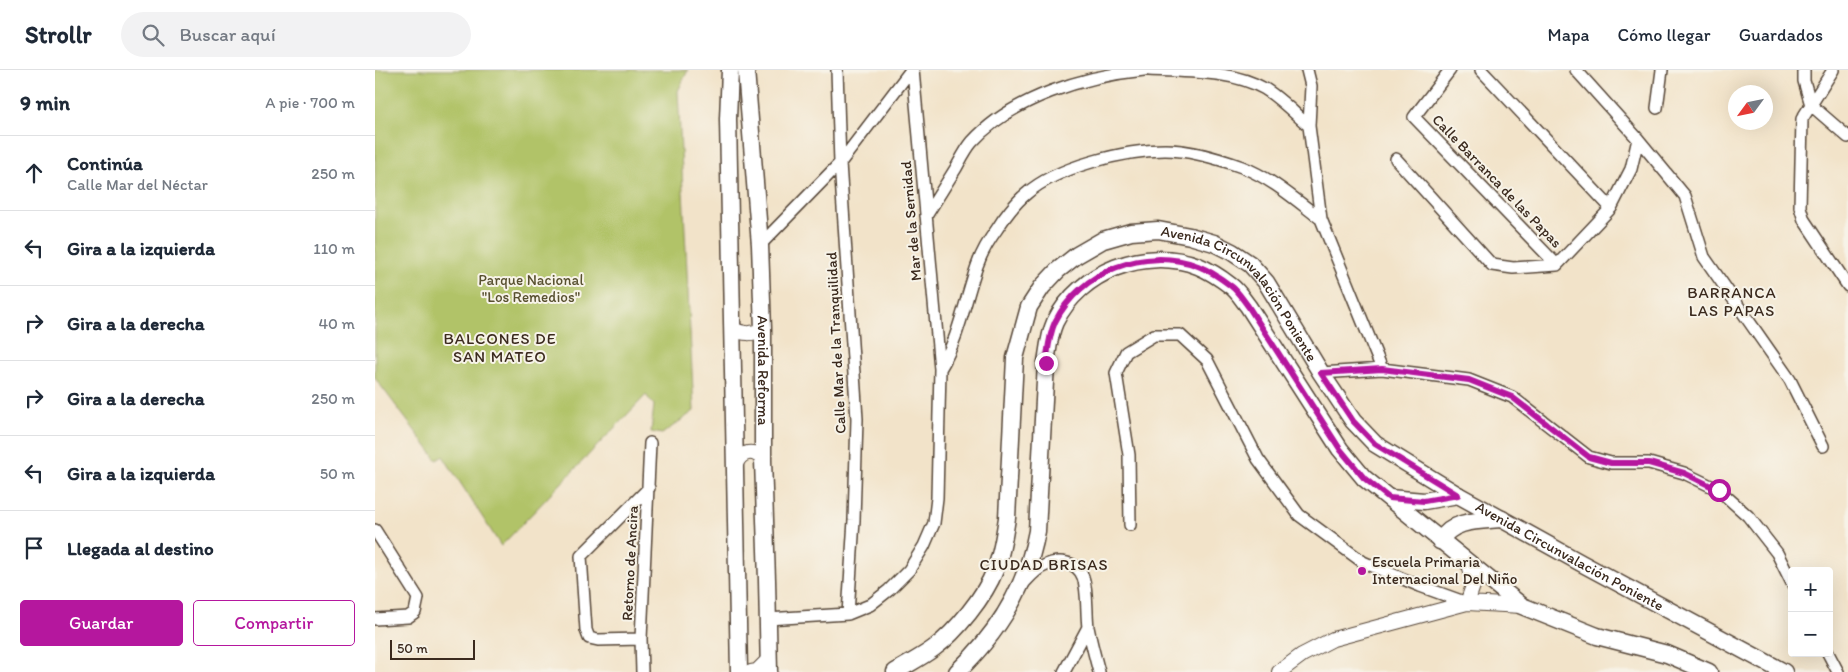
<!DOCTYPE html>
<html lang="es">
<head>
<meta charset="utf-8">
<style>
	:root { --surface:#fff; --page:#f2f2f3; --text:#1f2937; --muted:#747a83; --line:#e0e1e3; --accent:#b5179e }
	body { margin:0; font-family:Itim,sans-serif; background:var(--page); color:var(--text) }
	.controls { position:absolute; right:15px; bottom:15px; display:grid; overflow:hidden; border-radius:5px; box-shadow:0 5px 20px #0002 }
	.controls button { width:45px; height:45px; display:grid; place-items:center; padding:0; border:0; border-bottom:1px solid var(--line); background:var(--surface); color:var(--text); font:25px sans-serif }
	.compass { position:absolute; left:1353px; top:15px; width:45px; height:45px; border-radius:50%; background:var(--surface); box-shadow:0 5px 20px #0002; rotate:237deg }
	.scale { position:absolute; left:15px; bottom:12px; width:85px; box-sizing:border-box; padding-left:5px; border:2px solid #3b2a1e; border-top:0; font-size:14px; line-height:18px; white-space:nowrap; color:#3b2a1e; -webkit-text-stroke:4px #f7f3e8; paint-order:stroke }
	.stop { position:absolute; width:15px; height:15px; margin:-11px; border:4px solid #b5179e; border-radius:50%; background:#fff }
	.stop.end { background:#b5179e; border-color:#fff; box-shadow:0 1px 5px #0008 }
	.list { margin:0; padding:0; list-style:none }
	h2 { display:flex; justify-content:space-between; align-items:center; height:65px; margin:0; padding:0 20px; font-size:21px }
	h2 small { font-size:16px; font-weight:400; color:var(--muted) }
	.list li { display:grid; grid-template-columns:32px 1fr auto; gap:15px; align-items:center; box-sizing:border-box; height:75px; padding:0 20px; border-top:1px solid var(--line) }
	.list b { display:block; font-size:19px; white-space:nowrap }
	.list p { margin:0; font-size:16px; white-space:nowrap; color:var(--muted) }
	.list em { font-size:16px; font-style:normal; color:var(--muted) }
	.actions { display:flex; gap:10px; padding:15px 20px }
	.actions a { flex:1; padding:11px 0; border:1px solid var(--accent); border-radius:5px; text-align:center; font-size:18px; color:var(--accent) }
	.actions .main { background:var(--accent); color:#fff }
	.icon { flex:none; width:28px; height:28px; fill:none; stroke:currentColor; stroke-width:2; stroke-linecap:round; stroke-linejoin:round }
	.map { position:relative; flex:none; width:1473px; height:602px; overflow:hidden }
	header { display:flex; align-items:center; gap:30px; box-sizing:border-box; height:70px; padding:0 25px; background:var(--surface); border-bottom:1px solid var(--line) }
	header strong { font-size:24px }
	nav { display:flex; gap:28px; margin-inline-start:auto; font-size:18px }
	.search { width:350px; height:45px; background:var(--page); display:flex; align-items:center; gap:12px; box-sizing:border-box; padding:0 18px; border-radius:28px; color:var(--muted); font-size:19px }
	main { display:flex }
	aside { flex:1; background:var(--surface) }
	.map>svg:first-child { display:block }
</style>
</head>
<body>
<header>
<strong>Strollr</strong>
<div class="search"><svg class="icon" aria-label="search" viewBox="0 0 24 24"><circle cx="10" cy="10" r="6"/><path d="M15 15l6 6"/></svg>Buscar aquí</div>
<nav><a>Mapa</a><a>Cómo llegar</a><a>Guardados</a></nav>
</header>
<main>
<aside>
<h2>9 min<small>A pie · 700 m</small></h2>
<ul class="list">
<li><svg class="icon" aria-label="ahead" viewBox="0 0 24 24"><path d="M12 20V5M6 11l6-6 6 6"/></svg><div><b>Continúa</b><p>Calle Mar del Néctar</p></div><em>250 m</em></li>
<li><svg class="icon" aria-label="left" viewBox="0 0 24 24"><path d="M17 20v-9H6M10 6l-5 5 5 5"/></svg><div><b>Gira a la izquierda</b></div><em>110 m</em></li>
<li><svg class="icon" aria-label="right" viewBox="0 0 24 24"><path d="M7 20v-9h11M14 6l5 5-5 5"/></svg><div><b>Gira a la derecha</b></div><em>40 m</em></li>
<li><svg class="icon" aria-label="right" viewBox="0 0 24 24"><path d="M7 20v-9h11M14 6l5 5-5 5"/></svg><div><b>Gira a la derecha</b></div><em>250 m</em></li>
<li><svg class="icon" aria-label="left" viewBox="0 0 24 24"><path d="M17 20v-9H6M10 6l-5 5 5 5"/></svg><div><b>Gira a la izquierda</b></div><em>50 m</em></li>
<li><svg class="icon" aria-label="arrive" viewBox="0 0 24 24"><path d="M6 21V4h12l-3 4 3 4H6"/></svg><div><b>Llegada al destino</b></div></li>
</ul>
<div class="actions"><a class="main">Guardar</a><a>Compartir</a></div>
</aside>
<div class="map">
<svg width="1473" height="602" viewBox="0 0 1473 602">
	<rect width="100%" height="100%" fill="#f7f3e8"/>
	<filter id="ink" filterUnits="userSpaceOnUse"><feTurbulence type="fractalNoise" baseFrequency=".02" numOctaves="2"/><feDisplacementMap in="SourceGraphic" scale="10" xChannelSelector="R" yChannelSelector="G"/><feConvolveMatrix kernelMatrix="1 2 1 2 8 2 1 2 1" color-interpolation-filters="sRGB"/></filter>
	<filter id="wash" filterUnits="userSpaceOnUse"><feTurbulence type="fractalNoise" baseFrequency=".0096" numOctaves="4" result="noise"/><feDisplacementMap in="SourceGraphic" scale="20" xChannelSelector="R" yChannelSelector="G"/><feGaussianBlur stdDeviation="1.12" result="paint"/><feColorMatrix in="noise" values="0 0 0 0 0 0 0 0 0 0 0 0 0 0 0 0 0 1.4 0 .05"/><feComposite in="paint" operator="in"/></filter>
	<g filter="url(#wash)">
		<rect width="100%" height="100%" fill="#f2e3c9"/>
		<path fill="#b1c367" stroke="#767642" d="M0 0H313L303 21 319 341 287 364 276 362 279 335 271 325 126 476 68 386 62 390 0 308Z"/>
	</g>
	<g filter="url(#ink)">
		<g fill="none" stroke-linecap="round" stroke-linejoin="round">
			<defs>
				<path id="minor" d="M462 0 465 93 482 349 479 450 473 544
					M774 0C812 2 857 0 890 19 906 29 920 44 934 56
					M932 0 936 16 934 56 946 149 1007 299
					M1075 0 1039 47 1182 195
					M1106 0 1236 138
					M1201 0 1263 69 1310 126 1329 187 1415 310 1448 376
					M1429 0V11L1436 35
					M1458 0 1427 49 1425 137 1429 150 1473 216
					M1436 35 1473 67
					M1282 38 1287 0
					M1021 89 1117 195 1138 198 1182 195 1236 138 1256 99 1263 69
					M551 146C561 130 571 114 581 98 586 89 591 79 597 72 638 27 710 6 769 0
					M385 175 465 93 536 0
					M565 299C584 268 590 230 602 196 606 184 614 170 622 159 628 149 641 132 651 124 681 97 750 80 790 80 816 80 842 88 867 97 896 108 921 130 946 149
					M946 303 1007 299 1094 310 1137 327 1214 387 1236 393H1274L1309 403 1344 420 1373 446 1402 483 1417 513
					M755 455 754 385 741 303 751 282 779 265H805L832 290 883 389 924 445 988 492 1045 516 1092 533
					M0 460 43 528 40 542 33 547 0 549
					M649 513C654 508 661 499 669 496 683 489 702 491 708 507 713 521 711 542 713 557 716 572 720 587 724 602
					M392 549 473 544 495 535 514 520 534 500 549 476 559 453 562 428 565 299 538 0
					M266 569 223 570 214 568 211 560 206 486 274 418
					M1453 583 1463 602
					M267 602 266 569 275 373
					M689 602 713 557"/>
				<path id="tertiary" d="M357 259C369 264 377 265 388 259
					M361 394C366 381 379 379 388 390
					M1092 533 1099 513 1094 494
					M376 602 382 601 392 591
					M904 602 927 585 958 569 1092 533 1147 536"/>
				<g id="secondary">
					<path d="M355 0 353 49 364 602"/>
					<path id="s1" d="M371 0 385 175 388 259V390L392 510 394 602"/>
					<path d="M1014 428 1049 431 1083 425"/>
					<path d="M1065 471C1078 449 1104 451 1127 449"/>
					<path id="s2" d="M520 602C533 594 547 587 559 578 581 562 610 526 620 500 627 484 629 466 632 448L640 288 654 237 667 217 683 200 702 185 728 170 756 162 783 160 815 166 839 173 857 182 875 194 891 212 946 303 978 351 1000 374 1083 425 1206 493 1409 602"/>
					<path d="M582 602C622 564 652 516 662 461L671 293C673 280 674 265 680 252 705 201 770 176 823 196 833 200 847 209 856 216 863 221 868 230 873 236L965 379 989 408 1147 536 1222 566 1292 584 1334 602"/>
				</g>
			</defs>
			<use href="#minor" stroke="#564638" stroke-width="14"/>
			<use href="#tertiary" stroke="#564638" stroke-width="16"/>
			<use href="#secondary" stroke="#564638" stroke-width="19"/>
			<use href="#minor" stroke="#fff" stroke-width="11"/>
			<use href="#tertiary" stroke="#fff" stroke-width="14"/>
			<use href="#secondary" stroke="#fff" stroke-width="16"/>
		</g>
	</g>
	<g fill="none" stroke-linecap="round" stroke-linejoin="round" filter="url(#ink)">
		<path stroke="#b5179e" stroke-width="6" d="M671 293C673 280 674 265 680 252 705 201 770 176 823 196 833 200 847 209 856 216 863 221 868 230 873 236L965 379 989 408 1014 428 1049 431 1083 425 1000 374 978 351 946 303 1007 299 1094 310 1137 327 1214 387 1236 393H1274L1309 403 1344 420"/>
	</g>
	<circle fill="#b5179e" stroke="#f7f3e8" stroke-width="2" cx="987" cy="501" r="5"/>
	<g text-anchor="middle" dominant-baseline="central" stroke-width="4" stroke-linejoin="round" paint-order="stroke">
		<g font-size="15" fill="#3b2a1e" stroke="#f7f3e8">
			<text transform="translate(1122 111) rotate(46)">Calle Barranca de las Papas</text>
			<text transform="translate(536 151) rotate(-95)">Mar de la Sernidad</text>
			<text stroke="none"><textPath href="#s2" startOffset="679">Avenida Circunvalación Poniente</textPath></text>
			<text transform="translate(461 273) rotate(-93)">Calle Mar de la Tranquilidad</text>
			<text stroke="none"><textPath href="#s1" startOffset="301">Avenida Reforma</textPath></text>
			<text stroke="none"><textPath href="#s2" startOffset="1114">Avenida Circunvalación Poniente</textPath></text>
			<text transform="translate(255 493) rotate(-87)">Retorno de Ancira</text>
		</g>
		<g font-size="15" fill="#585030" stroke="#f7f3e8">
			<text x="156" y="210">Parque Nacional<tspan x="156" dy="17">"Los Remedios"</tspan></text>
		</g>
		<g font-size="15" fill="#3b2a1e" stroke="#f7f3e8" text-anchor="start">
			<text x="997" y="492">Escuela Primaria<tspan x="997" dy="17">Internacional Del Niño</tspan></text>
		</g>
		<g font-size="16" letter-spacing="1" fill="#3b2a1e" stroke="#f7f3e8">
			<text x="1357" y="222">BARRANCA<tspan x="1357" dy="18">LAS PAPAS</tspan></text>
			<text x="125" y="268">BALCONES DE<tspan x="125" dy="18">SAN MATEO</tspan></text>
			<text x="669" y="494">CIUDAD BRISAS</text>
		</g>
	</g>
</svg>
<div class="controls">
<button>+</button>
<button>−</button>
</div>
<svg class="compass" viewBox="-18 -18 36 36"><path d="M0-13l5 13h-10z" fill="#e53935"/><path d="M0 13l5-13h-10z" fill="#747a83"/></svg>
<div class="scale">50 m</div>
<div class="stop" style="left:1344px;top:420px"></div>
<div class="stop end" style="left:671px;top:293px"></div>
</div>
</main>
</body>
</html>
